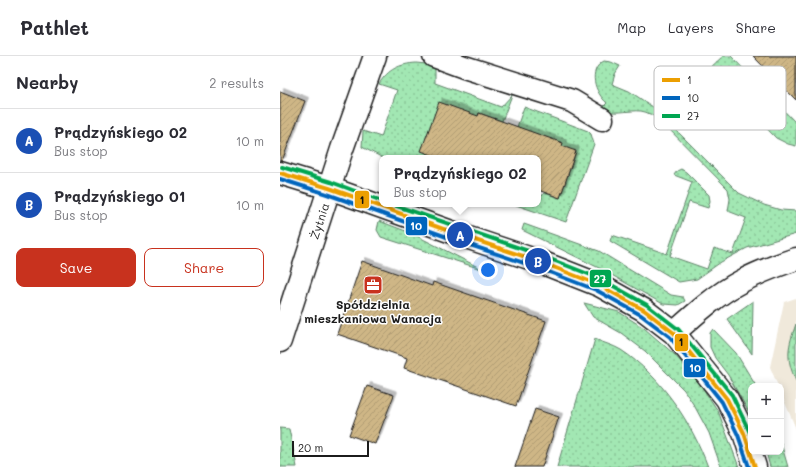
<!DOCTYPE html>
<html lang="en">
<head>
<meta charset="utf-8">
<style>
	:root { --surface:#fff; --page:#f2f2f3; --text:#2b2b33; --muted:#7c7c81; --line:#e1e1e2; --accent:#c8321e }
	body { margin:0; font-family:Mali,sans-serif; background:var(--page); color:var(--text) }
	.controls { position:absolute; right:12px; bottom:12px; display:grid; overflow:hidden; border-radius:8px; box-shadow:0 2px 10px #0003 }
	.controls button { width:36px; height:36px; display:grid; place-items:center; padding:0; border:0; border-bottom:1px solid var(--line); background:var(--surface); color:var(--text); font:20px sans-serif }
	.scale { position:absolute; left:12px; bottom:10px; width:77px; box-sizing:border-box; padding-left:4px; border:2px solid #1c1c1c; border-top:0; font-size:11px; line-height:14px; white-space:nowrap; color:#1c1c1c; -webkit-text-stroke:3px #fff; paint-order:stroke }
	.you { position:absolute; left:208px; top:214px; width:14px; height:14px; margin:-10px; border:3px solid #fff; border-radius:50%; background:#1a73e8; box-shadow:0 0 0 6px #1a73e833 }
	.badge { display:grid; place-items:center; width:26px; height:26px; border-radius:50%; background:var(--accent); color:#fff; font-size:13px; font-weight:700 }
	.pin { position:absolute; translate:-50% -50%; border:2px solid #fff; box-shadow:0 1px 4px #0006 }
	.popup { position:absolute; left:99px; top:99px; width:162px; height:52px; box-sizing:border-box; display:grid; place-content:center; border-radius:8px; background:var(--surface); filter:drop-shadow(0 1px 3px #0005); font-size:13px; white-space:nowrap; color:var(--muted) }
	.popup b { font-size:15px; color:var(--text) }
	.popup::after { content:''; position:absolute; left:50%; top:100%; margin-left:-8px; border:8px solid transparent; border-top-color:var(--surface) }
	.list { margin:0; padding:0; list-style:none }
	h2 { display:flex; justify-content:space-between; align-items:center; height:52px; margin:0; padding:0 16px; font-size:17px }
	h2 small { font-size:13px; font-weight:400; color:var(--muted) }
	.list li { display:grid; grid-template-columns:26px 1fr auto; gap:12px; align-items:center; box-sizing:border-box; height:64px; padding:0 16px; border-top:1px solid var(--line) }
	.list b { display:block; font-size:15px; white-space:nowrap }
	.list p { margin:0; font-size:13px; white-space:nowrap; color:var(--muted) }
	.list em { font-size:13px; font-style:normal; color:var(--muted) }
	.actions { display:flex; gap:8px; padding:12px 16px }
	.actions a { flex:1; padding:9px 0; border:1px solid var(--accent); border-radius:8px; text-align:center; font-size:14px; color:var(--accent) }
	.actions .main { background:var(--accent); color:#fff }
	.map { position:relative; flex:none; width:516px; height:411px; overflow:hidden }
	header { display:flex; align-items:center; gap:24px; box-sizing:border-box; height:56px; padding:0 20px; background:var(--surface); border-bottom:1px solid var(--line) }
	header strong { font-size:19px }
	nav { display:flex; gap:22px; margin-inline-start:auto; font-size:14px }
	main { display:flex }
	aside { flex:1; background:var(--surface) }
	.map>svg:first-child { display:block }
</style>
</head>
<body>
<header>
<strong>Pathlet</strong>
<nav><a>Map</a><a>Layers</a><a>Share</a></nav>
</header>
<main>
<aside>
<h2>Nearby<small>2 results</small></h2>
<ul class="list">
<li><span class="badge" style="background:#1a4fb4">A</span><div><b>Prądzyńskiego 02</b><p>Bus stop</p></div><em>10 m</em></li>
<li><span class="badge" style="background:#1a4fb4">B</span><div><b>Prądzyńskiego 01</b><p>Bus stop</p></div><em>10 m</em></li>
</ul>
<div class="actions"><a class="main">Save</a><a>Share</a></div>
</aside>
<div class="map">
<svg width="516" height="411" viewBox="0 0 516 411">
	<defs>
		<pattern id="grass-dots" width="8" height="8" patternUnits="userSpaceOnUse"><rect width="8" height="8" fill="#a2e7b3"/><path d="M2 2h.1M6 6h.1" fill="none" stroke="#8bc699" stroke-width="1.8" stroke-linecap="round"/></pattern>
		<pattern id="building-hatch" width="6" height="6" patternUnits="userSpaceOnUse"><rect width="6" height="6" fill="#ceb686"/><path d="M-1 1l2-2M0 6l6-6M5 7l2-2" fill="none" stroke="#b09c73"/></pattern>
		<filter id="shadow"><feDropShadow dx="3.5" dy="-3.5" stdDeviation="0" flood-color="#0004"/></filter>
	</defs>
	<rect width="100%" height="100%" fill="#fff"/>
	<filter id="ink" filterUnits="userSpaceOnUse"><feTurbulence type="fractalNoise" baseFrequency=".025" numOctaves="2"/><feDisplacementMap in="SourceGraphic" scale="8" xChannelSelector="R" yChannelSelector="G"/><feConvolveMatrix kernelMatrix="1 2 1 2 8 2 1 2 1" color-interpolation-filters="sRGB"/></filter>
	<g filter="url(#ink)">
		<path fill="#f0e9db" d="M516 242V373L501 337V330H498L490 311 504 246Z"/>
		<path fill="url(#grass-dots)" stroke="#5f8268" d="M443 0H451L516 67V90L508 88 496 82 429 13Z
			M324 5 331 6 340 10 335 18 332 28 349 35 373 51 459 137 484 149 501 154 516 155V178L467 192 441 206 417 223 399 226 330 185 332 179 387 198 412 126 394 119 397 115 401 113 406 116 429 139 430 145 428 152 409 146 390 200 427 213 434 192 453 198 466 162 448 155 450 143 448 133 379 63C373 60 368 56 361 55 349 54 339 58 325 55L324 50 327 47C315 37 307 14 324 5Z
			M136 7 146 8 155 11V27L221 51 232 39 222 65 199 57 198 60 160 102H103L82 91 83 75 101 81 117 34 99 28C108 13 120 8 136 7Z
			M244 51 308 75 311 78 314 88 286 166 233 148H258V139L262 140 264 137 280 142 296 96 282 90V87L237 71Z
			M99 165 131 177 204 214 101 181 97 174Z
			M244 168 319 195 391 239 403 241 405 245 398 249 383 248 321 213 242 174Z
			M473 245 472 298 447 263Z
			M304 247 339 256 364 272 394 298 418 325 438 355 459 411H441L429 377 415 351 404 334 365 295 341 277 313 261Z
			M516 268V325C505 301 508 291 516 268Z
			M433 273 456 297 476 330H471V360L448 319 435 302 430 291V277Z
			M315 283C323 287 333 289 341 294 381 320 412 367 428 411H277Z
			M0 372 9 373 17 411H0Z
			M501 387 508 411H490L486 396H501Z"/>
		<path fill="url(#building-hatch)" stroke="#1c1c1c" filter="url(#shadow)" d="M473 0H516V44Z
			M0 35 25 45 2 105H0Z
			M159 46 198 60 199 57 283 87 282 90 296 95 280 142 258 134V102H160L141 95Z
			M82 205 152 230 153 226 266 265 236 350 124 312 127 302 57 278Z
			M87 330 114 339 95 388 69 379Z
			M255 353 279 361 262 411H235Z"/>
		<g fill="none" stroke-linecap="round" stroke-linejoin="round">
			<defs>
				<path id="minor" d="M154 0 184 11 292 45 322 63
					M0 117 49 132 180 179 258 205 319 229 364 254 394 277 447 343 464 377 475 411
					M394 277C415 258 437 238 462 225 479 216 498 209 516 203
					M0 285 62 93 95 0"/>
			</defs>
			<use href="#minor" stroke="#1c1c1c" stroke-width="25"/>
			<use href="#minor" stroke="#fff" stroke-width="22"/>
			<defs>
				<path id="bus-1" d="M0 117 49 132 180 179 258 205 319 229 364 254 394 277 447 343 464 377 475 411"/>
				<path id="bus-2" d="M0 123 47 138 178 185 256 211 316 234 361 259 390 281 442 346 458 379 469 411"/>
				<path id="bus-3" d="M2 111 51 126 102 145
					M111 148 260 199 321 223 367 249 398 273 452 339 471 379"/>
			</defs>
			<use href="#bus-1" stroke="#fff" stroke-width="7"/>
			<use href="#bus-2" stroke="#fff" stroke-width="7"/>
			<use href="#bus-3" stroke="#fff" stroke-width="7"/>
			<use href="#bus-1" stroke="#ec9f01" stroke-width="4"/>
			<use href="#bus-2" stroke="#0065bd" stroke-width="4"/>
			<use href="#bus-3" stroke="#00a651" stroke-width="4"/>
		</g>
	</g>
	<defs>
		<symbol id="office-square" viewBox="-11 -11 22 22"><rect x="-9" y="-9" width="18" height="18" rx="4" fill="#c8321e" stroke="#fff"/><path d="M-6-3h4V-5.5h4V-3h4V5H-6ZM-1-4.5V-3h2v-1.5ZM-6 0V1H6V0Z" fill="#fff"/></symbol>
	</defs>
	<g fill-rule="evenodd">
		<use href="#office-square" x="82" y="218" width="22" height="22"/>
	</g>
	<g text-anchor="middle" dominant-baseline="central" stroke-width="3" stroke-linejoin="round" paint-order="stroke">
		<g font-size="12" fill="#1c1c1c" stroke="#fff">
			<text transform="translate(39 165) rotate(-72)">Żytnia</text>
		</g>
		<g font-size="12" font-weight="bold" fill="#1c1c1c" stroke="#fff">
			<text x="93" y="248">Spółdzielnia<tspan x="93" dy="14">mieszkaniowa Wanacja</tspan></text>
		</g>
	</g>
	<rect x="374" y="10" width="132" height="64" rx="6" fill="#fff" stroke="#bbb" stroke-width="1"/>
	<rect x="382" y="22" width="18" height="4" fill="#ec9f01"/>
	<rect x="382" y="40" width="18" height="4" fill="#0065bd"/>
	<rect x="382" y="58" width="18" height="4" fill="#00a651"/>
	<g font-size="11" fill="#1c1c1c">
		<text x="407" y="28">1</text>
		<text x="407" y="46">10</text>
		<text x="407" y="64">27</text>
	</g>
	<g stroke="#fff" stroke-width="1.5">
		<rect x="74" y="134" width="16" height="19" rx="4" fill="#ec9f01"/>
		<rect x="125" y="160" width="23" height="20" rx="4" fill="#0065bd"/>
		<rect x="309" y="213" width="23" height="19" rx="4" fill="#00a651"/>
		<rect x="394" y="277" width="15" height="19" rx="4" fill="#ec9f01"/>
		<rect x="403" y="302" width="23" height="20" rx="4" fill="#0065bd"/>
	</g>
	<g font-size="11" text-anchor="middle" font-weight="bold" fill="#fff">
		<text x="136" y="174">10</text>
		<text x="320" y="227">27</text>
		<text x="415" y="316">10</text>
	</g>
	<g font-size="11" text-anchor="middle" font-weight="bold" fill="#111">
		<text x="82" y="148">1</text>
		<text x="401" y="290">1</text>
	</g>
</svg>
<div class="controls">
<button>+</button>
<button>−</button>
</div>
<div class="scale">20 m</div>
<div class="you"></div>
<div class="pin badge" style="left:180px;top:179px;background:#1a4fb4">A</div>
<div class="popup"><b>Prądzyńskiego 02</b>Bus stop</div>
<div class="pin badge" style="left:258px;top:205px;background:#1a4fb4">B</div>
</div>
</main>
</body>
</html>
